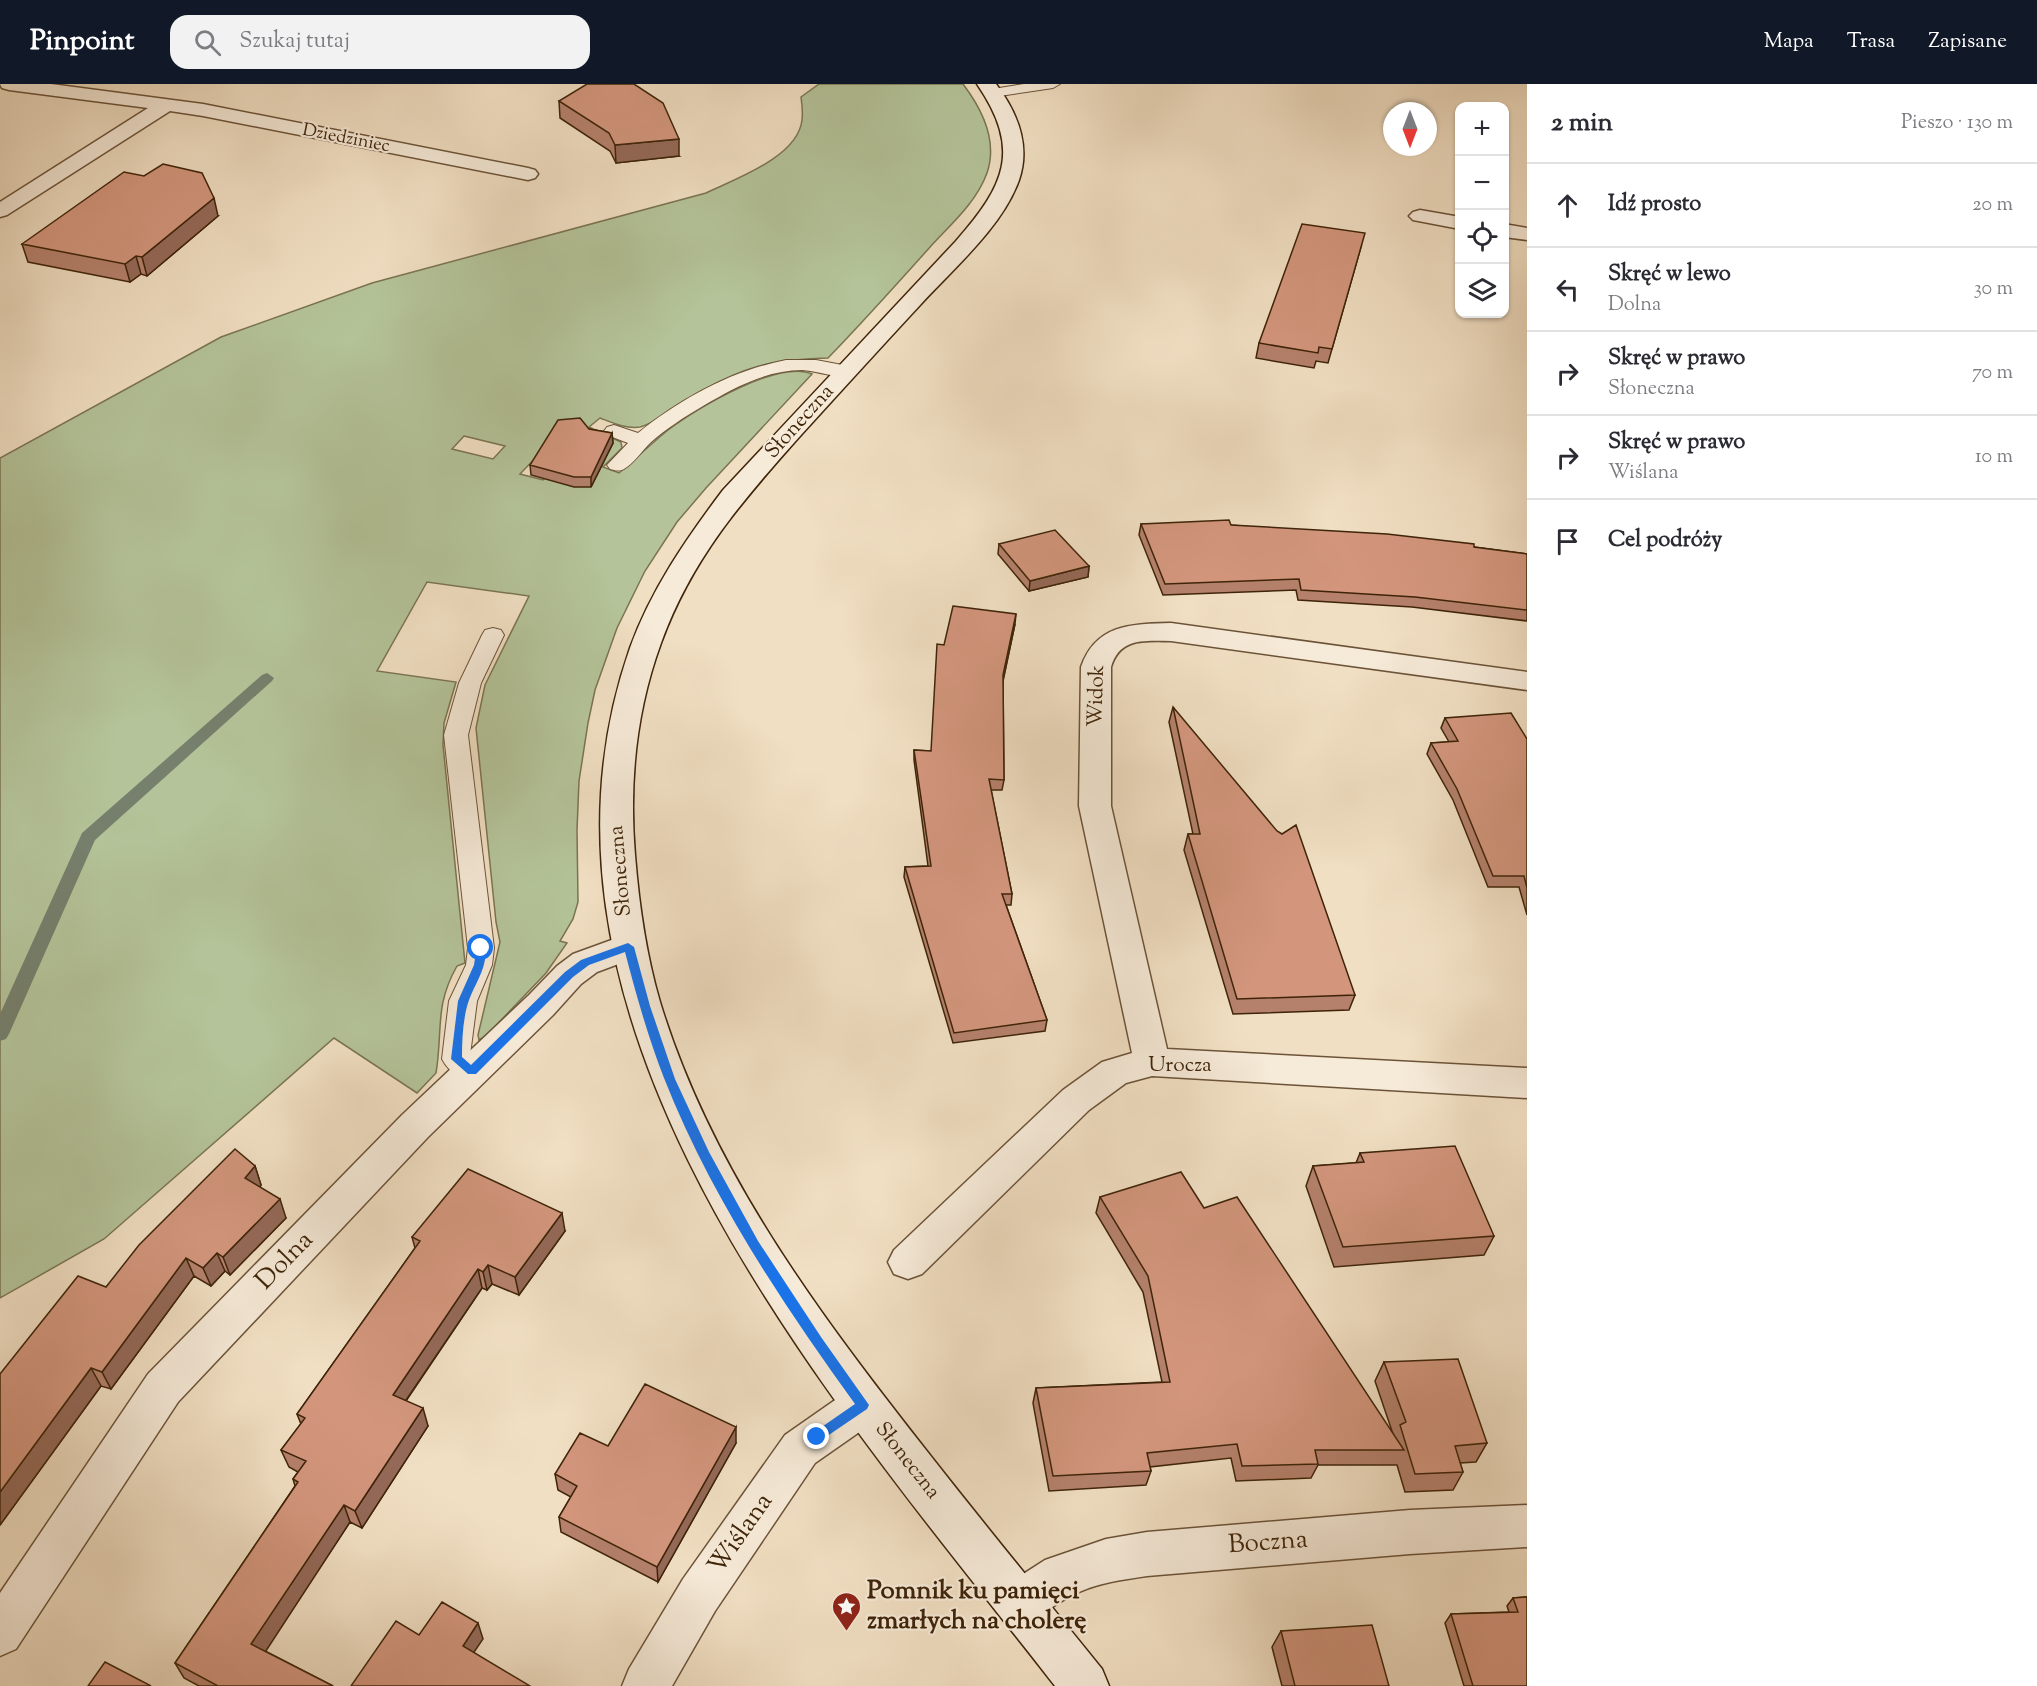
<!DOCTYPE html>
<html lang="pl">
<head>
<meta charset="utf-8">
<style>
	:root { --surface:#fff; --page:#f2f2f3; --text:#2b2b33; --muted:#7c7c81; --line:#e1e1e2; --accent:#111827 }
	body { margin:0; font-family:"Sorts Mill Goudy",serif; background:var(--page); color:var(--text) }
	.controls { position:absolute; right:18px; top:18px; display:grid; overflow:hidden; border-radius:12px; box-shadow:0 2px 4px #0004 }
	.controls button { width:54px; height:54px; display:grid; place-items:center; padding:0; border:0; border-bottom:2px solid var(--line); background:var(--surface); color:var(--text); font:30px sans-serif }
	.compass { position:absolute; left:1383px; top:18px; width:54px; height:54px; border-radius:50%; background:var(--surface); box-shadow:0 2px 4px #0004; rotate:180deg }
	.stop { position:absolute; width:18px; height:18px; margin:-14px; border:4px solid #1a73e8; border-radius:50%; background:#fff }
	.stop.end { background:#1a73e8; border-color:#fff; box-shadow:0 2px 6px #0008 }
	.list { margin:0; padding:0; list-style:none }
	h2 { display:flex; justify-content:space-between; align-items:center; height:78px; margin:0; padding:0 24px; font-size:26px }
	h2 small { font-size:20px; font-weight:400; color:var(--muted) }
	.list li { display:grid; grid-template-columns:39px 1fr auto; gap:18px; align-items:center; box-sizing:border-box; height:84px; padding:0 24px; border-top:2px solid var(--line) }
	.list b { display:block; font-size:22px; white-space:nowrap }
	.list p { margin:0; font-size:20px; white-space:nowrap; color:var(--muted) }
	.list em { font-size:20px; font-style:normal; color:var(--muted) }
	.icon { flex:none; width:33px; height:33px; fill:none; stroke:currentColor; stroke-width:2; stroke-linecap:round; stroke-linejoin:round }
	.map { position:relative; flex:none; width:1527px; height:1602px; overflow:hidden }
	header { display:flex; align-items:center; gap:36px; box-sizing:border-box; height:84px; padding:0 30px; background:var(--accent); color:#fff }
	header strong { font-size:28px }
	nav { display:flex; gap:33px; margin-inline-start:auto; font-size:21px }
	.search { width:420px; height:54px; background:var(--page); display:flex; align-items:center; gap:15px; box-sizing:border-box; padding:0 21px; border-radius:18px; color:var(--muted); font-size:22px }
	main { display:flex }
	aside { flex:1; background:var(--surface) }
	.map>svg:first-child { display:block }
</style>
</head>
<body>
<header>
<strong>Pinpoint</strong>
<div class="search"><svg class="icon" aria-label="search" viewBox="0 0 24 24"><circle cx="10" cy="10" r="6"/><path d="M15 15l6 6"/></svg>Szukaj tutaj</div>
<nav><a>Mapa</a><a>Trasa</a><a>Zapisane</a></nav>
</header>
<main>
<div class="map">
<svg width="1527" height="1602" viewBox="0 0 1527 1602">
	<rect width="100%" height="100%" fill="#f1dfc3"/>
	<filter id="stains"><feTurbulence type="fractalNoise" baseFrequency=".00333" numOctaves="4"/><feColorMatrix values="0 0 0 0 .2 0 0 0 0 .09 0 0 0 0 .02 0 0 0 .5 -.17"/></filter>
	<radialGradient id="worn" r=".72"><stop offset=".6" stop-color="#630" stop-opacity="0"/><stop offset="1" stop-color="#630" stop-opacity=".3"/></radialGradient>
	<path fill="#b4c399" stroke="#7a7451" stroke-width="1.5" fill-rule="evenodd" d="M819 0H963C982 25 998 57 987 89 976 119 951 140 931 162 897 200 863 238 828 274 766 275 737 285 684 317 670 324 655 340 640 343 626 345 613 339 600 334L589 343 621 358 622 364 603 383 619 389C635 375 651 360 668 346 695 325 779 275 812 290L706 404 677 438 645 487 617 544 595 606 588 639 579 697 577 746 578 818 573 835 560 857 567 859 546 889 486 952 479 956 478 951 500 858 496 838 476 644 485 601 529 512 427 498 377 587 456 598 444 639 443 661 465 879 457 882C434 922 443 948 436 989L417 1009 334 954 104 1155 0 1214V374L221 253 372 199 706 109C735 95 798 73 802 36 803 28 802 20 801 13ZM464 352 505 362 493 375 452 365ZM542 367 564 373 543 396 520 390Z"/>
	<g fill="none" stroke-linecap="round" stroke-linejoin="round">
		<path fill="#76806d" fill-rule="evenodd" d="M267 589 274 594 272 597 95 756 9 950 6 955 0 957V930L82 749 262 591Z"/>
		<defs>
			<path id="lane" d="M1024 0H1060L1053 4 993 13 986 9 993 5Z
				M786 276H816L853 283 855 287 853 291C837 295 818 287 802 286 767 286 733 304 703 322 684 333 666 345 650 359 642 367 633 380 624 385 619 388 614 386 610 385L607 381 628 359 607 351 604 347 607 343 614 341 638 349C682 314 731 287 786 276Z
				M493 544 501 546 504 551 481 599 468 651 494 864 492 881 477 917 470 971 482 979 486 987 482 995C465 1000 450 990 442 975L449 917 466 881 468 864 444 651 459 599 482 551 485 546Z"/>
			<path id="street" d="M0 0H51L203 20 528 84 535 86 538 90 535 94 528 96 203 32 170 27 7 131 0 133V118L148 24 9 6 2 4Z
				M1420 126 1460 133V145L1413 136 1409 132 1413 128Z
				M1504 140 1527 144V156L1504 153Z
				M1171 539 1527 588V606L1171 557C1145 557 1120 553 1111 583V722L1167 965 1527 984V1014L1152 992 1126 999 1089 1026 922 1190 908 1195 894 1190 888 1178 894 1166 1063 1006 1102 978 1132 969 1079 722 1081 583C1096 540 1131 540 1171 539Z
				M628 850 640 854 645 863 640 872 597 888 581 900 553 931 428 1053 178 1318 16 1565 0 1572V1509L148 1290 402 1031 529 911 557 882 573 870Z
				M863 1302 878 1307 884 1321 878 1335 815 1379 715 1527 672 1602H622L629 1585 683 1495 785 1351 848 1307Z
				M1527 1421V1463L1410 1470 1147 1492C1122 1496 1095 1499 1073 1511 1054 1520 1039 1534 1019 1542L1003 1535 996 1519 1003 1503 1045 1476 1106 1455 1147 1448 1410 1426Z"/>
			<path id="secondary" d="M977 0H996C1017 28 1031 61 1019 96 1003 142 954 184 921 220 881 263 841 307 801 351 742 417 692 474 661 559 636 627 629 699 635 771 639 821 646 870 660 918 711 1086 819 1230 926 1366 984 1440 1043 1512 1102 1585L1109 1602H1055C839 1324 497 945 630 564 651 506 686 455 723 406L956 157C1005 101 1022 66 977 0Z"/>
		</defs>
		<use href="#lane" stroke="#6c5338" stroke-width="2"/>
		<use href="#street" stroke="#6c5338" stroke-width="3"/>
		<use href="#secondary" stroke="#3f2409" stroke-width="3"/>
		<use href="#lane" fill="#f6ead8" fill-rule="evenodd"/>
		<use href="#street" fill="#f6ead8" fill-rule="evenodd"/>
		<use href="#secondary" fill="#f6ead8" fill-rule="evenodd"/>
	</g>
	<path fill="#b5816c" stroke="#3f2409" stroke-width="1.5" d="M559 17 679 72 616 79 610 67 560 34Z
		M218 132 147 192 141 190 130 198 28 178 22 160Z
		M1361 163 1328 279 1316 277 1314 284 1256 274 1259 259Z
		M589 345 612 349 613 359 591 403H574L531 391 530 381Z
		M1141 440 1231 441 1474 463 1527 470V537L1412 523 1298 516 1296 506 1163 511 1139 451Z
		M999 460 1089 482 1088 493 1029 507 998 470Z
		M1015 540 1003 596 1004 696 1002 706H991L1012 810 1011 821H1006L1047 936 1045 947 953 959 904 793 905 783 928 782 914 676V666L931 667Z
		M1173 623 1355 911 1349 926 1233 930 1184 766 1188 750H1193L1169 638Z
		M1445 634 1527 655V831L1519 803H1488L1453 716 1427 670 1431 659 1449 658 1441 644Z
		M1360 1069 1494 1152 1484 1171 1334 1183 1306 1102 1313 1082 1356 1079Z
		M255 1082 261 1101 260 1103 286 1134 230 1191 225 1187 211 1202 194 1192 111 1305 101 1302 0 1441 106 1203Z
		M1100 1113 1204 1124 1393 1350 1375 1297 1384 1278 1487 1359 1476 1378 1460 1379 1463 1388 1453 1406 1405 1408 1397 1381H1318L1311 1394 1236 1397 1231 1374 1150 1383 1151 1387 1146 1401 1049 1407 1033 1319 1036 1304 1162 1298 1143 1208 1096 1129Z
		M565 1147 519 1211 492 1200 487 1206 482 1204 406 1317 428 1342 362 1444 350 1438 265 1567 333 1602H199L184 1594 175 1579 295 1402 293 1395 298 1388 289 1383 281 1366 301 1340 297 1330 415 1164 412 1153Z
		M736 1359 658 1498 561 1448 559 1433 571 1413 558 1406 555 1390 608 1362Z
		M1527 1513V1602H1464L1445 1539 1451 1530 1509 1528 1507 1522 1513 1514Z
		M1281 1547 1389 1602H1282L1272 1563Z"/>
	<path fill="#946958" stroke="#3f2409" stroke-width="1.5" d="M679 55V72L616 79 615 61Z
		M214 114 218 132 147 192 142 173Z
		M136 172 141 190 130 198 125 180Z
		M612 349 613 359 591 403V393Z
		M1089 482 1088 493 1029 507 1030 497Z
		M1016 530 1015 540 1002 602 1003 591Z
		M255 1082 261 1101 252 1113 245 1094Z
		M280 1115 286 1134 230 1191 223 1173Z
		M562 1129 565 1147 519 1211 515 1193Z
		M217 1169 225 1187 211 1202 203 1184Z
		M186 1174 194 1192 111 1305 102 1288Z
		M488 1181 492 1200 487 1206 483 1188Z
		M478 1185 482 1204 398 1328 393 1311Z
		M91 1284 101 1302 0 1441V1408Z
		M423 1324 428 1342 362 1444 355 1427Z
		M736 1343V1359L658 1498 657 1483Z
		M344 1421 350 1438 260 1576 251 1560Z
		M478 1539 483 1555 468 1577 463 1562Z"/>
	<path fill="#d3967d" stroke="#3f2409" stroke-width="1.5" d="M587 0H634L663 19 679 55 615 61 609 49 559 17Z
		M163 80 202 89 214 114 142 173 136 172 125 180 22 160 124 88 144 92Z
		M1302 140 1365 149 1332 265 1319 263 1318 269 1259 259Z
		M580 334 589 345 612 349 591 393H574L530 381 558 336Z
		M1229 436 1231 441 1387 450 1474 460V463L1527 470V526L1415 513 1301 506 1299 495 1165 500 1141 440Z
		M1055 446 1089 482 1030 497 999 460Z
		M953 522 1016 530 1003 591 1004 696 989 695 1012 810H1002L1047 936 954 949 905 783 931 782 914 666 931 667 937 560 944 561Z
		M1173 623 1277 747 1282 750 1296 741 1355 911 1237 915 1188 750H1200Z
		M1511 629 1527 655V804L1524 792H1493L1457 705 1431 659 1458 657 1445 634Z
		M1455 1062 1494 1152 1343 1163 1313 1082 1364 1078 1360 1069Z
		M235 1065 255 1082 245 1094 280 1115 223 1173 217 1169 203 1184 186 1174 102 1288 91 1284 0 1408V1290L78 1192 106 1203 139 1161Z
		M468 1085 562 1129 515 1193 488 1181 483 1188 478 1185 393 1311 423 1324 355 1427 344 1421 251 1560 333 1602H218L175 1579 298 1398 293 1395 306 1377 281 1366 305 1334 297 1330 420 1157 412 1153Z
		M1181 1088 1204 1124 1237 1113 1404 1366H1315L1318 1380 1242 1382 1237 1360 1147 1369 1151 1387 1053 1392 1036 1304 1170 1298 1148 1192 1100 1113Z
		M1458 1275 1487 1359 1455 1362 1463 1388 1415 1390 1400 1341 1406 1338 1384 1278Z
		M645 1300 736 1343 657 1483 559 1433 577 1402 555 1390 580 1349 608 1362Z
		M1527 1513V1602H1473L1451 1530 1518 1528 1513 1514Z
		M442 1518 478 1539 463 1562 530 1602H351L396 1537 419 1551Z
		M1372 1541 1389 1602H1295L1281 1547Z
		M105 1578 151 1602H88Z"/>
	<path fill="#1a73e8" d="M628 859 634 863 650 922 675 995 709 1068 758 1157 821 1253 869 1321 867 1325 817 1359 811 1353 813 1349 855 1320C782 1219 710 1111 664 994 648 953 636 910 625 868L589 881 573 893 476 990H468L451 975 458 917 474 881 477 861H484C490 880 475 899 469 916 463 933 462 955 462 973L471 981 565 888 581 876Z"/>
	<defs>
		<symbol id="sight-pin" viewBox="-11 -11 22 30"><path d="M0 17L-7.5 6A9.5 9.5 0 1 1 7.5 6Z" fill="#8f2418" stroke="#f6ead8"/><path d="M0-6L1.8-2.2L6-1.7L2.9 1.2L3.7 5.4L0 3.3L-3.7 5.4L-2.9 1.2L-6-1.7L-1.8-2.2Z" fill="#fff"/></symbol>
	</defs>
	<g fill-rule="evenodd">
		<use href="#sight-pin" x="830" y="1506" width="33" height="45"/>
	</g>
	<g text-anchor="middle" dominant-baseline="central" stroke-width="4.5" stroke-linejoin="round" paint-order="stroke">
		<g font-size="18" fill="#3f2409" stroke="#f6ead8">
			<text transform="translate(346 55) rotate(11)">Dziedziniec</text>
		</g>
		<g font-size="21" fill="#3f2409" stroke="#f6ead8">
			<text transform="translate(800 338) rotate(-48)">Słoneczna</text>
			<text transform="translate(1097 612) rotate(-88)">Widok</text>
			<text transform="translate(621 787) rotate(-95)">Słoneczna</text>
			<text x="1180" y="982">Urocza</text>
			<text transform="translate(907 1377) rotate(52)">Słoneczna</text>
		</g>
		<g font-size="26" fill="#3f2409" stroke="#f6ead8">
			<text transform="translate(285 1177) rotate(-46)">Dolna</text>
			<text transform="translate(741 1450) rotate(-55)">Wiślana</text>
			<text transform="translate(1268 1459) rotate(-4)">Boczna</text>
		</g>
		<g font-size="26" font-weight="bold" fill="#3f2409" stroke="#f6ead8" text-anchor="start">
			<text x="867" y="1507">Pomnik ku pamięci<tspan x="867" dy="30">zmarłych na cholerę</tspan></text>
		</g>
	</g>
	<rect width="100%" height="100%" filter="url(#stains)"/>
	<rect width="100%" height="100%" fill="url(#worn)"/>
</svg>
<div class="controls">
<button>+</button>
<button>−</button>
<button><svg class="icon" aria-label="locate" viewBox="0 0 24 24"><circle cx="12" cy="12" r="6"/><path d="M12 2v4M12 18v4M2 12h4M18 12h4"/></svg></button>
<button><svg class="icon" aria-label="layers" viewBox="0 0 24 24"><path d="M12 4l9 5-9 5-9-5zM3 14l9 5 9-5"/></svg></button>
</div>
<svg class="compass" viewBox="-18 -18 36 36"><path d="M0-13l5 13h-10z" fill="#e53935"/><path d="M0 13l5-13h-10z" fill="#7c7c81"/></svg>
<div class="stop" style="left:481px;top:864px"></div>
<div class="stop end" style="left:817px;top:1353px"></div>
</div>
<aside>
<h2>2 min<small>Pieszo · 130 m</small></h2>
<ul class="list">
<li><svg class="icon" aria-label="ahead" viewBox="0 0 24 24"><path d="M12 20V5M6 11l6-6 6 6"/></svg><div><b>Idź prosto</b></div><em>20 m</em></li>
<li><svg class="icon" aria-label="left" viewBox="0 0 24 24"><path d="M17 20v-9H6M10 6l-5 5 5 5"/></svg><div><b>Skręć w lewo</b><p>Dolna</p></div><em>30 m</em></li>
<li><svg class="icon" aria-label="right" viewBox="0 0 24 24"><path d="M7 20v-9h11M14 6l5 5-5 5"/></svg><div><b>Skręć w prawo</b><p>Słoneczna</p></div><em>70 m</em></li>
<li><svg class="icon" aria-label="right" viewBox="0 0 24 24"><path d="M7 20v-9h11M14 6l5 5-5 5"/></svg><div><b>Skręć w prawo</b><p>Wiślana</p></div><em>10 m</em></li>
<li><svg class="icon" aria-label="arrive" viewBox="0 0 24 24"><path d="M6 21V4h12l-3 4 3 4H6"/></svg><div><b>Cel podróży</b></div></li>
</ul>
</aside>
</main>
</body>
</html>
